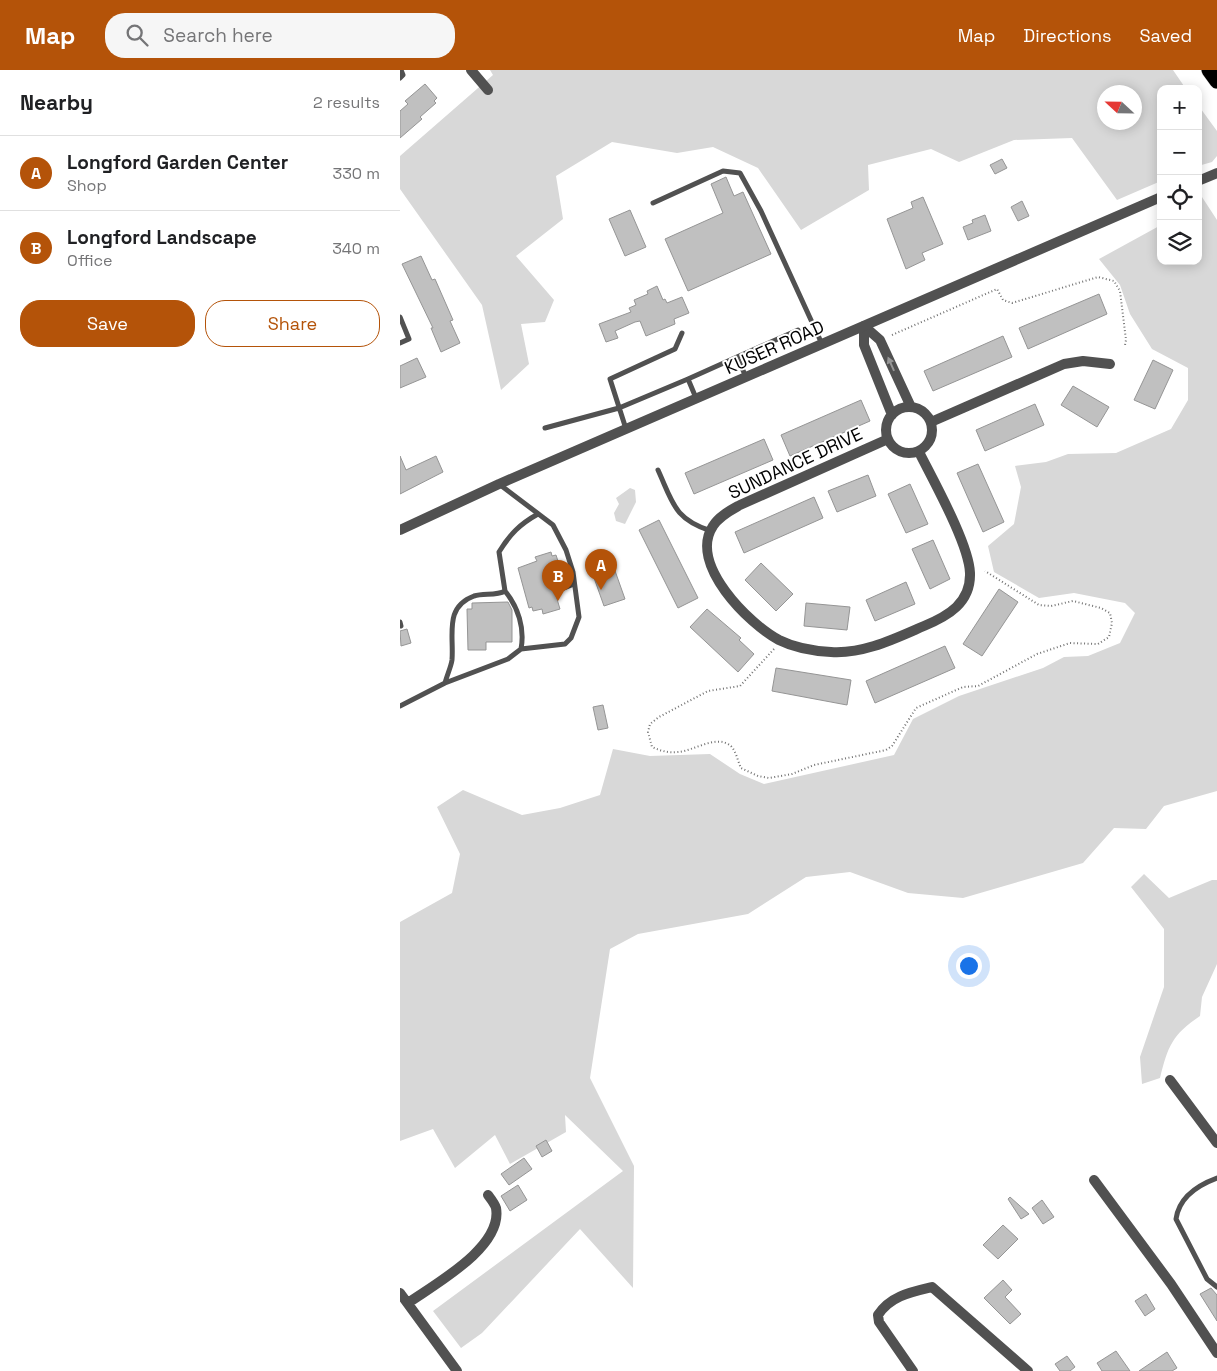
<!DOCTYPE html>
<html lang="en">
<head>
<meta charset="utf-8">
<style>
	:root { --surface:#fff; --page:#f6f6f6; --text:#202124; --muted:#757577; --line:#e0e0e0; --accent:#b45309 }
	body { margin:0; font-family:"Space Grotesk",sans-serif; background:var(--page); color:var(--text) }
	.controls { position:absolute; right:15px; top:15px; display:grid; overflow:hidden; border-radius:10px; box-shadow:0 2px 12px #0003 }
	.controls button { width:45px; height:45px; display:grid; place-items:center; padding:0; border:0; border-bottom:1px solid var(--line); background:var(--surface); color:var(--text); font:25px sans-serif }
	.compass { position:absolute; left:697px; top:15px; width:45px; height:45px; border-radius:50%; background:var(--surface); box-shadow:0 2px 12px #0003; rotate:292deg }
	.you { position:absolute; left:568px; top:895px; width:18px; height:18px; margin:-12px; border:4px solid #fff; border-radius:50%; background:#1a73e8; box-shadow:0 0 0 8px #1a73e833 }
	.badge { display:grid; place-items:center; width:32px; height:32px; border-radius:50%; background:var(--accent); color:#fff; font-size:16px; font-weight:700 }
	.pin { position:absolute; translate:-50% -41px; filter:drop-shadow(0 1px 2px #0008) }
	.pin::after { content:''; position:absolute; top:26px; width:18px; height:15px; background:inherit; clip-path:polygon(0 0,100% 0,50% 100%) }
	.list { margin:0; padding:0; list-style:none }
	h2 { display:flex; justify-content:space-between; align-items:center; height:65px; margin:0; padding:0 20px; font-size:21px }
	h2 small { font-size:16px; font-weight:400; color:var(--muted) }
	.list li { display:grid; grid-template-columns:32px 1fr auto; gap:15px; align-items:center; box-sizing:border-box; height:75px; padding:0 20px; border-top:1px solid var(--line) }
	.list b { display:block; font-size:19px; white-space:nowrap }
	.list p { margin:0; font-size:16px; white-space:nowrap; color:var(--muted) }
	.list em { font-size:16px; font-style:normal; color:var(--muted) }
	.actions { display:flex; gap:10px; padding:15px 20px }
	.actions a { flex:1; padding:11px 0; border:1px solid var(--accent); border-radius:20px; text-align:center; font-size:18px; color:var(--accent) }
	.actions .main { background:var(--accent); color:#fff }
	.icon { flex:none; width:28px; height:28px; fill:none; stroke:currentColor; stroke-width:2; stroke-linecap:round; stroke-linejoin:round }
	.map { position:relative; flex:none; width:817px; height:1301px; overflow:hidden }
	header { display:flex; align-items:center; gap:30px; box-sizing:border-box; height:70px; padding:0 25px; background:var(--accent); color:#fff }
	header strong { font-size:24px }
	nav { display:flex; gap:28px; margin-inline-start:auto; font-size:18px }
	.search { width:350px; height:45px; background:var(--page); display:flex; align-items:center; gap:12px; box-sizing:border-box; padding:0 18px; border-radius:20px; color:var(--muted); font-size:19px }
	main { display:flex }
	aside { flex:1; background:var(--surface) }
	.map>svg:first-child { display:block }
</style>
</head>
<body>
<header>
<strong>Map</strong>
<div class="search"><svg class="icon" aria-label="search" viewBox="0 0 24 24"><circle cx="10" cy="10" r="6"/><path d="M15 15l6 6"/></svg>Search here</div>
<nav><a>Map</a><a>Directions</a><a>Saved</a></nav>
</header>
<main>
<aside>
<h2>Nearby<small>2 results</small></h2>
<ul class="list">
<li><span class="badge">A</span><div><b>Longford Garden Center</b><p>Shop</p></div><em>330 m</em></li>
<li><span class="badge">B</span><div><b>Longford Landscape</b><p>Office</p></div><em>340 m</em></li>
</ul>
<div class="actions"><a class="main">Save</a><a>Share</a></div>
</aside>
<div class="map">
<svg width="817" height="1301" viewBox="0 0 817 1301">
	<rect width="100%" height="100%" fill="#fff"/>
	<path fill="#d8d8d8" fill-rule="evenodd" d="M90 0H773L786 19H761V111L717 130 672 68 614 70 559 92 531 79 468 95 469 120 401 160 358 98 313 77 277 83 212 72 156 106 163 149 116 186 154 230 145 252 121 254 129 294 101 320 82 235 0 119V86L93 5ZM704 22H734V52H704Z
		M798 35 817 61V86L812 92 798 96Z
		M802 127 817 150V721L764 736 746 759 714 758 683 793 563 828 508 823 450 802 406 807 348 844 238 864 210 879 190 1008 234 1096 233 1218 180 1159 82 1263 61 1278 33 1241 223 1101 165 1045 166 1062 110 1094 95 1065 55 1098 33 1059 0 1071V852L52 823 60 784 37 737 63 720 122 745 160 738 200 725 213 679 250 686 310 684 340 704 364 714 494 685 513 649 559 626 643 598 664 587 688 586 720 573 735 543 725 533 674 523 639 528 594 502 588 476 614 454 621 417 615 396 646 392 668 384 716 383 771 359 788 330V298L752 279 730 244 720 215 699 189 761 155V191H798V130Z
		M230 418 235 420 236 432 225 454 216 451 214 443 219 434 216 428Z
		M744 804 769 828 812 810H817V894L802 927 800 946C772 965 768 976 760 1008L742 1014 740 987 764 917V859L731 817Z"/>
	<path fill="#c0c0c0" stroke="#959595" d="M25 14 37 28 34 31 36 33 20 47 22 49 0 68V41L8 34 5 31Z
		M602 89 607 98 595 104 590 95Z
		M326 107 334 126 343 122 371 184 288 221 265 169 323 143 311 114Z
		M523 127 543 174 522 183 525 190 506 199 487 149 513 138 511 132Z
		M622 131 629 146 618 151 611 137Z
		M230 140 246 177 225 186 209 149Z
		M585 145 591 161 568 170 563 157 573 153 572 150Z
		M21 186 32 210 35 209 53 250 50 251 60 273 41 282 31 258H33L2 194Z
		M257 216 263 230 265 229 267 233 282 227 289 243 274 249 275 254 246 266 240 251 235 252 215 261 218 268 206 272 199 254 231 242 229 238 236 235 234 230 248 224 247 221Z
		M699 224 707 244 628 279 619 258Z
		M603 266 612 287 533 321 524 301Z
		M17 288 26 307 0 318V296Z
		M753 290 773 300 755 339 734 330Z
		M673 316 709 337 697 357 661 335Z
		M461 330 470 351 390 386 381 365Z
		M635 334 644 355 585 381 576 360Z
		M364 369 373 390 294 424 285 403Z
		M0 386 6 400 36 386 43 402 0 424Z
		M578 394 604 452 583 462 557 403Z
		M468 405 476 426 437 442 428 421Z
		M510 414 528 454 506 463 488 424Z
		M414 427 423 448 344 483 335 462Z
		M259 450 298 528 278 538 239 460Z
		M533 470 550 509 530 519 512 479Z
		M151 482 152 486 156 485 164 510 160 511 159 517 154 519 160 539 143 544 142 539 133 541 132 537 129 538 118 498 137 491 135 487Z
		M361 493 393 524 376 541 345 510Z
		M214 498 225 529 204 536 193 505Z
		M506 512 515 534 475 551 466 530Z
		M599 519 618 532 582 586 563 574Z
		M108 532 112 540V572H86V580H68L67 539H72V533Z
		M406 533 450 537 447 560 404 556Z
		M307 539 341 568 339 570 354 584 338 602 290 557Z
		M7 559 11 573 1 576 0 561Z
		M545 576 555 598 475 633 466 611Z
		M376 598 451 610 447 635 372 621Z
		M203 635 208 658 198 660 193 637Z
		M146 1070 152 1081 142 1087 136 1076Z
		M124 1088 132 1099 109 1115 101 1104Z
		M118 1115 127 1130 110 1141 101 1126Z
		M610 1127 629 1144 621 1149 608 1129Z
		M642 1130 654 1147 643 1154 632 1138Z
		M603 1155 618 1169 598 1189 583 1175Z
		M603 1210 612 1220 605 1227 621 1244 610 1254 584 1228Z
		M811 1218 817 1225V1251L800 1224Z
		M746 1224 755 1239 745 1246 735 1231Z
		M716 1281 730 1301H702L697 1293Z
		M767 1282 777 1298 772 1301H739Z
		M667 1286 675 1297 670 1301H660L655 1294Z"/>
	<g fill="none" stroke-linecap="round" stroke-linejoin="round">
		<defs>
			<path id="motorway" d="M809 0 817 11"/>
		</defs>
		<use href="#motorway" stroke="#dbdbdb" stroke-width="16"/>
		<path stroke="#737373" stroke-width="2" stroke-dasharray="1 2.5" stroke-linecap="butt" d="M492 265 597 219 603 230 612 233 698 207 714 211 720 221 726 270 725 275
			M374 579 340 616 308 621 259 647 250 654 248 662 252 677C261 681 268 683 278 682 293 681 314 666 328 674 336 678 337 690 341 698L358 706 369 708 392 704 414 695 486 680 492 676 516 638 563 617 578 616 637 584 670 573 698 574 709 567 712 553 710 543 701 538 673 531 651 536 639 535 585 501"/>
		<path stroke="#515151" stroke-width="5" d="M0 8 3 5 1 0
			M253 133 323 101 340 103 361 141 422 274
			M0 247 9 269 0 273
			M337 287 398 260
			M288 309 337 287 346 307
			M145 358 219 338 288 309 296 328
			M226 359 210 309 275 279 282 263
			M258 400C273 433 274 449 311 461
			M99 414 153 455 166 480 173 502 179 547 171 568 165 574 121 579
			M163 514 164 518 174 514
			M0 552 1 556
			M45 613 108 589 121 579C125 558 118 537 105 521
			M0 636 45 613C47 605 51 597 52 590 54 565 44 537 74 526 84 523 96 526 105 521L99 482C110 464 120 454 138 444
			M817 1108C798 1115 779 1127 776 1149L807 1209 817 1217"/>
		<path stroke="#515151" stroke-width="10" d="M71 0 88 20
			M464 256 480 270 511 337
			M464 256V275L492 345
			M486 360a23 23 0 1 1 46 0a23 23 0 1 1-46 0Z
			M531 352 664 294 683 291 710 294
			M488 369 340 435C331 440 319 446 313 456 288 494 349 554 379 570 395 578 413 581 431 582 464 584 494 569 524 556 548 546 571 533 570 503 569 474 533 410 519 382
			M770 1010 817 1073
			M694 1110 771 1214 817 1283
			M0 1223 57 1301
			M8 1233C35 1214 103 1177 96 1138 95 1134 91 1129 88 1125
			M513 1301 479 1252 478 1245C490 1226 511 1222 532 1217L628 1301"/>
		<path stroke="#515151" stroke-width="10" d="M798 111 817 103
			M0 460 99 414 761 127"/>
		<use href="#motorway" stroke="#000" stroke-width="15"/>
	</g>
	<defs><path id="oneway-solid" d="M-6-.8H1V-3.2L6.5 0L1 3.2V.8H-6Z" transform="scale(1.25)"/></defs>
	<use fill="#979797" href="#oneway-solid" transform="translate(491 294) rotate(-114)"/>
	<g text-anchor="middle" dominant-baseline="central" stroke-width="4" stroke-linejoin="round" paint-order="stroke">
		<g font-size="18" fill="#000" stroke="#fff">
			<text transform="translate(374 277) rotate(-24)">KUSER ROAD</text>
			<text transform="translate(395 393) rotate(-25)">SUNDANCE DRIVE</text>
		</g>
	</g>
</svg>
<div class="controls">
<button>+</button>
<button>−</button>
<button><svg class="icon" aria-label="locate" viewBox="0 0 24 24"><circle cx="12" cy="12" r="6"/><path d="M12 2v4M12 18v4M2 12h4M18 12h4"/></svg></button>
<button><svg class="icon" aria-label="layers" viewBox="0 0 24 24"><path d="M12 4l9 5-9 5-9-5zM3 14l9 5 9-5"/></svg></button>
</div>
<svg class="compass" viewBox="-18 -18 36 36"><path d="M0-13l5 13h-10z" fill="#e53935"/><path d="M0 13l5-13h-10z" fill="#757577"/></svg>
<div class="you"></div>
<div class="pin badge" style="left:201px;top:520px">A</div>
<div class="pin badge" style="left:158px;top:531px">B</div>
</div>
</main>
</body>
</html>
